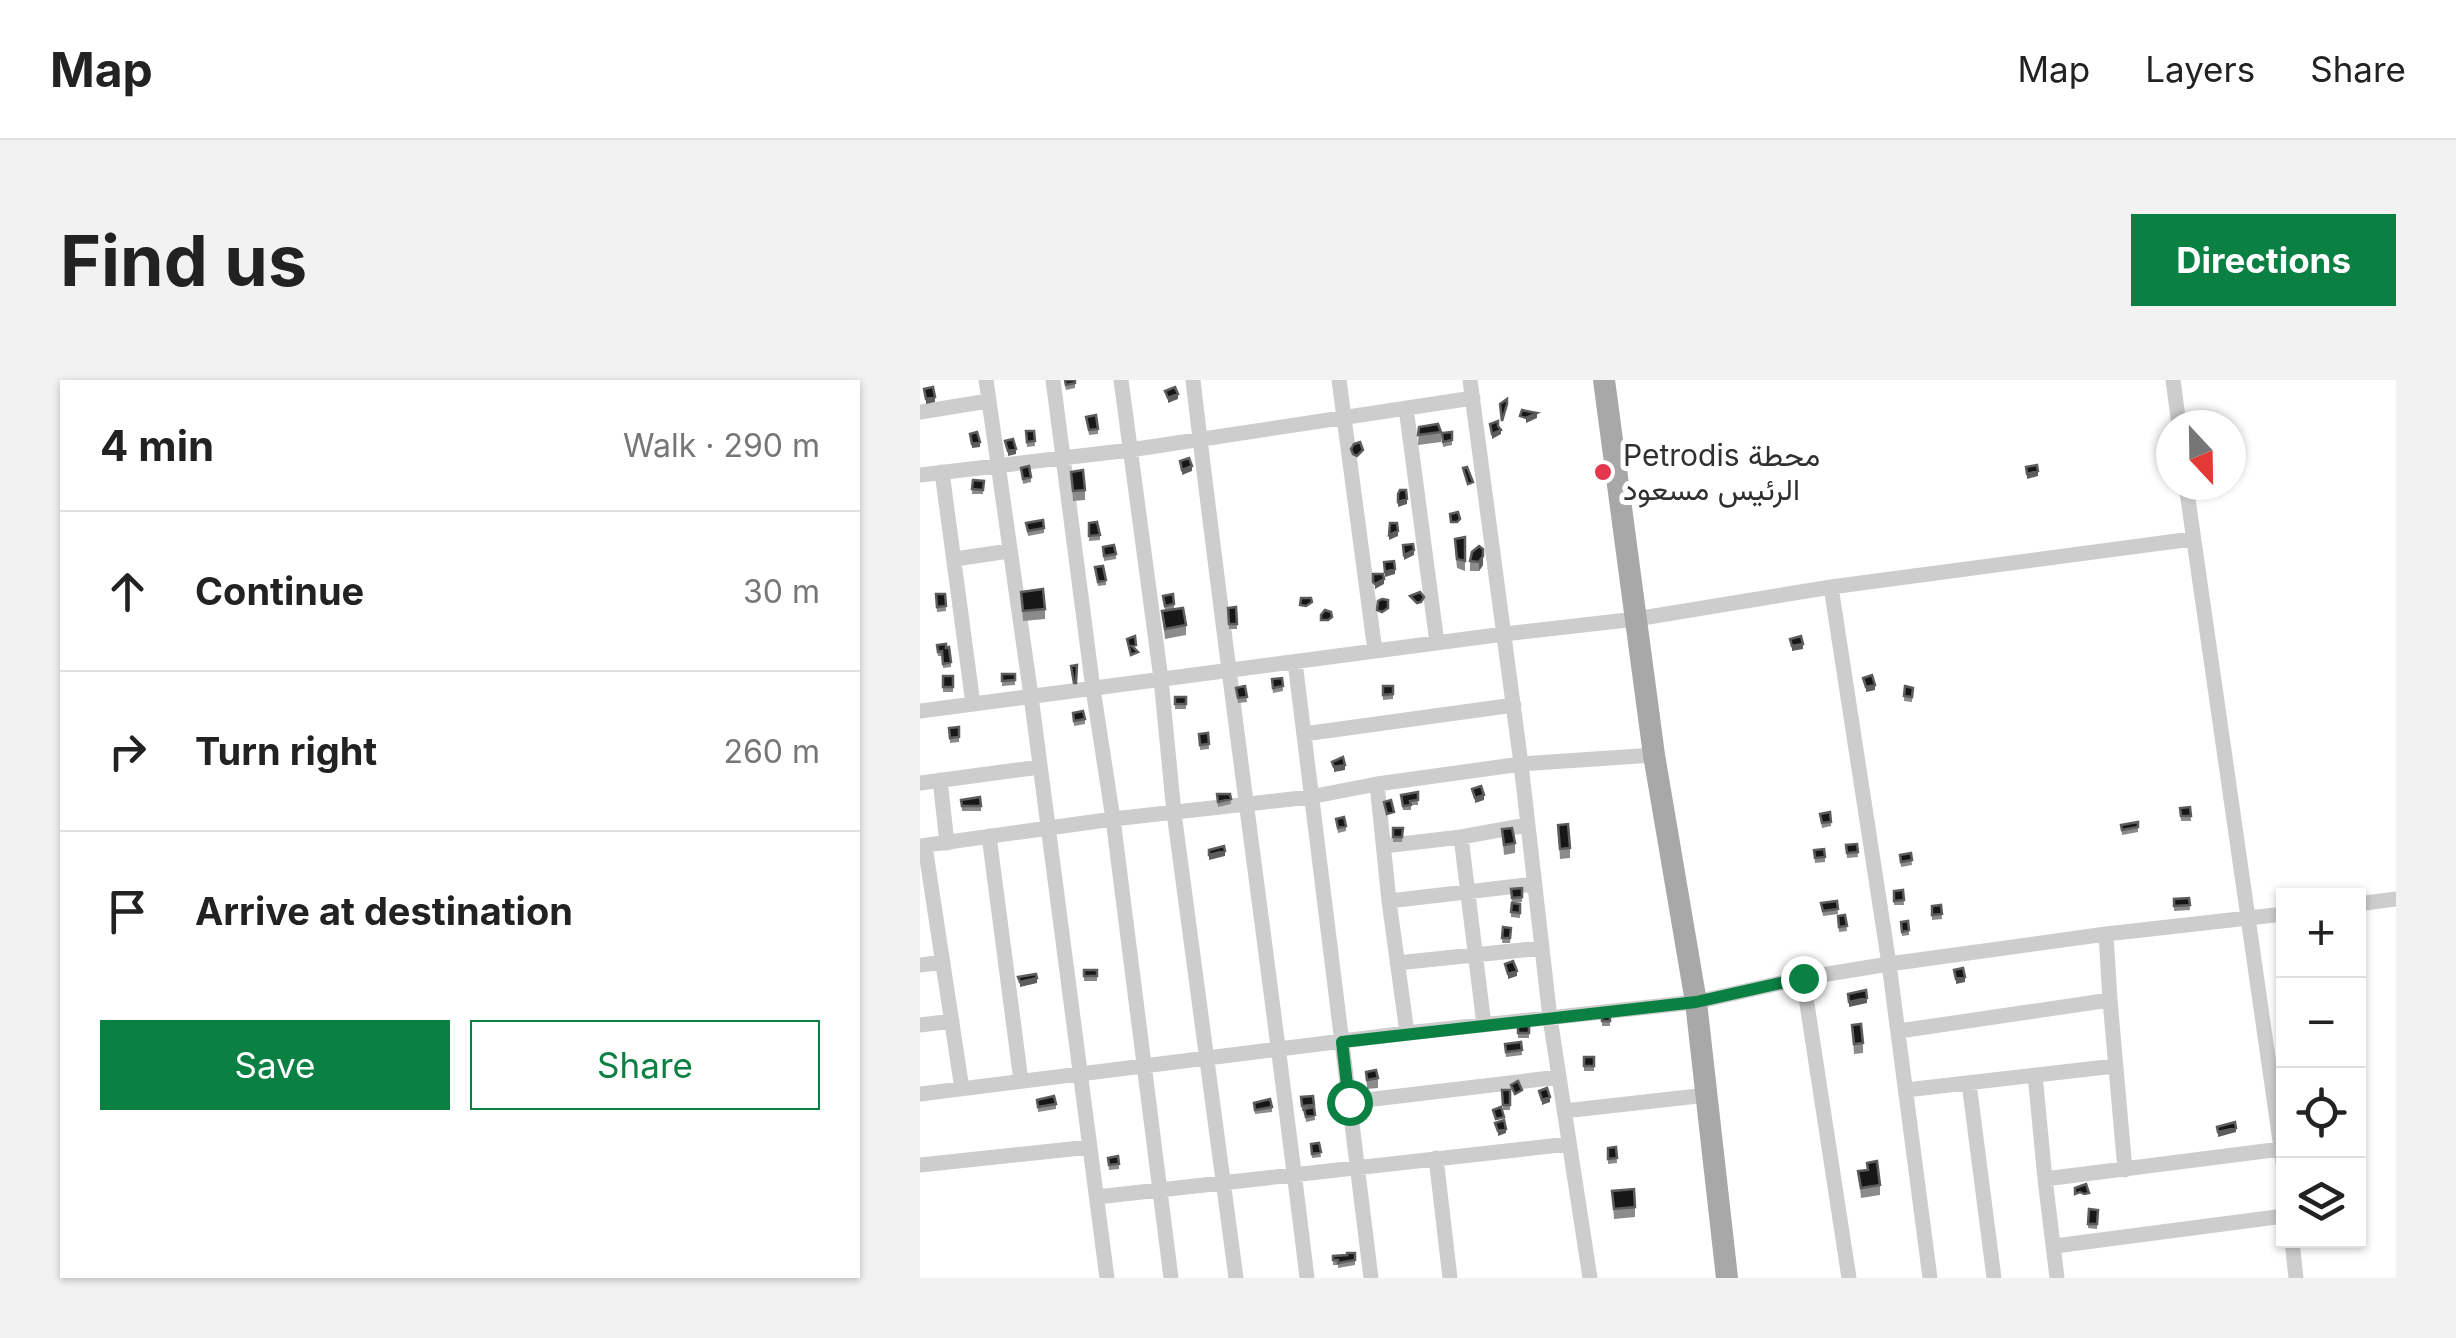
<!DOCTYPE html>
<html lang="en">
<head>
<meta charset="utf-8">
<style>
	:root { --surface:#fff; --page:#f2f2f2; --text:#222; --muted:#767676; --line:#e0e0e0; --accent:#0b8043 }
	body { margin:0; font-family:Inter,Vazirmatn,sans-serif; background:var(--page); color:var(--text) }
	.controls { position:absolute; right:30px; bottom:30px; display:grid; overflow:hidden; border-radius:0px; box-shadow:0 2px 8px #0004 }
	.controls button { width:90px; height:90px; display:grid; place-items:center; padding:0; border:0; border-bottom:2px solid var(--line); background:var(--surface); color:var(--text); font:50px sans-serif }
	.compass { position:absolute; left:1236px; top:30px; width:90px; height:90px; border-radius:50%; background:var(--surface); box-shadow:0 2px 8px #0004; rotate:158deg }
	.stop { position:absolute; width:30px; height:30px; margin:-22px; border:8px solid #0b8043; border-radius:50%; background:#fff }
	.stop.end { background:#0b8043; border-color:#fff; box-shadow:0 2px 10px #0008 }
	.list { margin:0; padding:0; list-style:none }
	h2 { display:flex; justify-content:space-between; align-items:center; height:130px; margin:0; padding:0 40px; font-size:42px }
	h2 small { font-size:32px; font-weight:400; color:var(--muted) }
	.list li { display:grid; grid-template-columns:65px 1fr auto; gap:30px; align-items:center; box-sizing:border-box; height:160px; padding:0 40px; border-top:2px solid var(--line) }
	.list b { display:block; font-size:38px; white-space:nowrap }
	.list em { font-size:32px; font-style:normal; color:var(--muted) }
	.actions { display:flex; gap:20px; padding:30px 40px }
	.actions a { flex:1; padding:22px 0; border:2px solid var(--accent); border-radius:0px; text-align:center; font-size:35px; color:var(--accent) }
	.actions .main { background:var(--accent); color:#fff }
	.icon { flex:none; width:55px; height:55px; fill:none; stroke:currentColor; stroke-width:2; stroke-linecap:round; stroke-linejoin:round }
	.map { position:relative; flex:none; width:1476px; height:898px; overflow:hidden; border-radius:0px }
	header { display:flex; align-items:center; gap:60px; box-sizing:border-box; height:140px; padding:0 50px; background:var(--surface); border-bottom:2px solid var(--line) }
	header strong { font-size:48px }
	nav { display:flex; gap:55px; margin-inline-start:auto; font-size:35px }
	.intro { display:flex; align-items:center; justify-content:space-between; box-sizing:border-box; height:240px; padding:0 60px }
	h1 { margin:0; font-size:70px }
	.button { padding:25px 45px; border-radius:0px; background:var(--accent); color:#fff; font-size:35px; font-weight:700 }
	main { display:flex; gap:60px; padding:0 60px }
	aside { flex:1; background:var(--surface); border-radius:0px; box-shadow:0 2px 8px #0004 }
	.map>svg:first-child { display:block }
</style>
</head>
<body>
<header>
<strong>Map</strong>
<nav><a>Map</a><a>Layers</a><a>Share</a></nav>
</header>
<div class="intro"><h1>Find us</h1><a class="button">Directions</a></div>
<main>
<aside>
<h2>4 min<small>Walk · 290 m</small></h2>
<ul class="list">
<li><svg class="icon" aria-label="ahead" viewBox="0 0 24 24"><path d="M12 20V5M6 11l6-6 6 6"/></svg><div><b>Continue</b></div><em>30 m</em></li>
<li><svg class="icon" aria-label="right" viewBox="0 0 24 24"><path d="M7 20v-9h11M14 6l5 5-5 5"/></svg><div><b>Turn right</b></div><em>260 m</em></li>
<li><svg class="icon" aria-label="arrive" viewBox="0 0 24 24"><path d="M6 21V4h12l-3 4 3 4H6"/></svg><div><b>Arrive at destination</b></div></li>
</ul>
<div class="actions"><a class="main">Save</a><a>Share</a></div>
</aside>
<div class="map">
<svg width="1476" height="898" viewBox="0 0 1476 898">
	<rect width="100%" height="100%" fill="#fff"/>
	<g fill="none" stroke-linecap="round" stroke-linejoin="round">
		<path stroke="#cdcdcd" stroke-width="15" d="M66 0 111 316 187 898
			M133 0 173 309 193 439 251 898
			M201 0 241 299 254 433 316 898
			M273 0C308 300 351 598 387 898
			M419 0 455 271
			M550 0 601 384 630 638 670 898
			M1253 0 1259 45
			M486 28 517 263
			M0 32 68 21
			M22 92 53 324
			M0 95 210 70 553 18
			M1266 105 1364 789
			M35 179 89 171
			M911 207 969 584 1010 898
			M375 282 451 898
			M0 331 584 254 716 239 911 207 1272 159
			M384 354 594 325
			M20 400 27 463
			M0 403 120 387
			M457 404 469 521 487 653
			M69 456 101 701
			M541 457 564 645
			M0 466 193 439 390 417 457 404 601 384 734 375
			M5 466 42 709
			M464 466 541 457 607 445
			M469 521 614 504
			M1438 524 1476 519
			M1186 554 1190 620 1205 790
			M477 583 622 568
			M0 585 23 582
			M883 598 929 898
			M0 645 32 641
			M979 651 1190 620
			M1115 695 1125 799
			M1049 703 1074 898
			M986 710 1195 686
			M0 714 487 653 776 622 883 598 969 584 1186 554 1364 534
			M429 722 639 697
			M644 731 787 715
			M516 778 530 898
			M0 785 170 767
			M177 817 649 764
			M1372 861 1376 898
			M1135 866 1364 836
			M1137 898 1125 799 1361 769"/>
		<path stroke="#a8a8a8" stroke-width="22" d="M684 0 734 375 776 622 807 898"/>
	</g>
	<path fill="#8b8b8b" d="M144 0 155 3V8L146 10Z
		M166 37 178 49V54L169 55Z
		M499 47 521 52V62L498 65Z
		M106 51H114L115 66 107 67Z
		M532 52V65L523 67 522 53Z
		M101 88 111 97V102L103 104Z
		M151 92 165 110V120L153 121Z
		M53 100 64 101 63 114H52Z
		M106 143 124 148V153L108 156Z
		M169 143 180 155V160L169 161Z
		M545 157V191L537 188 535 169V159Z
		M183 167 196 174V179L184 181Z
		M563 169V185L559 191H550V181Z
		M175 187 186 200V205L178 206Z
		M101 212 125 229V239L103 241Z
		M16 214H25L26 231 17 232Z
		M243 216 254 224V229L245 230Z
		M316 227 317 249H309L308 228Z
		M242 231 266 245V255L245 259Z
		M17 265 31 282V287L23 288 22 276H18Z
		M82 294H95V305L82 306Z
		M23 296H33V312H23Z
		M362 298 363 311 353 313 352 304Z
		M325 306 327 322 318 323 316 308Z
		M463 306H473V319L463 320Z
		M985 306 993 308 992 322 984 321Z
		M255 317H266V329H255Z
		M153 333 165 339V344L154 346Z
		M39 347V362L30 363 29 348Z
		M288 353 289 369 280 370 279 354Z
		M498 412V425H491V430H483L481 415Z
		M297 414H310L311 424 298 427Z
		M41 420 61 426V431H42Z
		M1270 427 1271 441H1261L1260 428Z
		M900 434 911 442V446L902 448Z
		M416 439 426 446V451L418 453Z
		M1218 442V452L1202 455 1201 445Z
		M638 445 650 468V478L640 479Z
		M473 448H483L482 462H473Z
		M582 449 595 463V473L584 475Z
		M937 464 938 477 927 478 926 465Z
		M894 470 905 477V482L895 483Z
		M991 473 992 485 981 487 980 475Z
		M602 508V522L592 523 591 509Z
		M983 510 984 525H974V511Z
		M1269 518 1270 530 1254 531V519Z
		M917 521 918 534 903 536 901 523Z
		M600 524V538L591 537V532Z
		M1021 525 1022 539 1012 540V526Z
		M925 535 927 551 919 552 918 536Z
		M981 542 989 550V555L982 556Z
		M583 547 591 548 590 563H582Z
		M164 590H177V601H164Z
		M682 631 690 641V646H682Z
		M932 645 943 663V673L934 674Z
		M598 646H609V658H598Z
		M601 662 602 675 586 677 585 669Z
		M664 677H674V691H664Z
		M446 692 458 698V708L447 709Z
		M582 710H590V730H583Z
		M393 716 395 740 386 742 385 731H382L381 717Z
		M117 720 136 724V729L118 732Z
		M334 723 352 727V732L335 734Z
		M399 763 401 777 392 778 391 764Z
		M696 767 697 783 688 784V768Z
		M188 782 199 784V789L189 790Z
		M947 783 960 805V815L941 818 938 791 947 790Z
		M692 811 715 827V837L694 839Z
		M1169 829 1178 830 1177 849 1168 848Z
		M435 873V885L418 888V885H413V876Z"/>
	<path fill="#5d5d5d" d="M258 14V19L248 23V18Z
		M15 17V22L6 24V19Z
		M617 33V38L606 43V38Z
		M581 50V54L572 59V54Z
		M60 62V67L52 68V64Z
		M96 69V74L88 76V71Z
		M272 86V91L262 95V90Z
		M1118 91V96L1107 99V94Z
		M487 119V124L478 127V122Z
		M478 151V156L469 160V155Z
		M494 170V175L484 180V175Z
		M563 176V185L559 191V182Z
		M475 189V194L465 197V192Z
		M464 199V204L455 209V204Z
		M883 264V269L872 271V266Z
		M955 305V310L946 312V307Z
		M425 385V390L414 392V387Z
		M564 415V420L555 423V418Z
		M305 471V476L289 480V475Z
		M597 591V596L588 599V594Z
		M1045 597V602L1036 604V599Z
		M117 598V603L100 607V602Z
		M947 618V623L929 627V622Z
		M630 717V722L622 725V720Z
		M1316 748V752L1298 757V752Z
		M586 749V753L578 756V751Z"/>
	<path fill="#171717" stroke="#5d5d5d" stroke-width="2.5" d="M145 0H155V3L146 5Z
		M13 7 15 17 6 19 4 9Z
		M255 7 258 14 248 18 245 11Z
		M587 19V24L582 41 580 24Z
		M602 30 617 33 606 38 600 36Z
		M176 35 178 49 169 50 166 37Z
		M578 41V46L581 50 572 54 570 44Z
		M518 44 521 52 498 55 499 47Z
		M106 51H114L115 61 107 62Z
		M57 52 60 62 52 64 50 54Z
		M532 52V60L523 62 522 53Z
		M93 59 96 69 88 71 85 61Z
		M440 62 443 70 437 76 433 74 431 69 434 64Z
		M269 78 272 86 262 90 260 81Z
		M1117 85 1118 91 1107 94 1106 87Z
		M109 86 111 97 103 99 101 88Z
		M547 87 553 102 548 104 543 88Z
		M163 90 165 110 153 111 151 92Z
		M53 100 64 101 63 110 52 109Z
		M480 110H486L487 119 478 122V114Z
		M538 132 540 139 537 142H531L530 134Z
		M123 140 124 148 108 151 106 143Z
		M177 142 180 155 169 156V143Z
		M470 143H477L478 151 469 155Z
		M545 157V181L537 179 535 159Z
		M493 164 494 170 484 175 483 165Z
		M194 165 196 174 184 176 183 167Z
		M559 166 563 169V176L559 182 550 181 552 172Z
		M474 181 475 189 465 192 464 182Z
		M183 186 186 200 178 202 175 187Z
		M453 194H463L464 199 455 204 453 202Z
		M123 209 125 229 103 231 101 212Z
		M500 212 504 217 501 222 497 223 490 216Z
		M16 214H25L26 226 17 227Z
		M253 214 254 224 245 226 243 216Z
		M381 218H391L392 222 386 226 380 225Z
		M462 219 468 220V228L462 232 457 230 458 221Z
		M316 227 317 244H309L308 228Z
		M263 228 266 245 245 249 242 231Z
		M405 230 411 232 412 237 408 240H401V235Z
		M215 256 216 265 212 266 218 272 211 275 207 259Z
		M881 256 883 264 872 266 870 259Z
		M26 264V268L29 267 31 282 23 284 22 271 18 272 17 265Z
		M157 285 156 303H154L151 286Z
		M82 294H95V300L82 301Z
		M952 295 955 305 946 307 943 298Z
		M23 296H33V307H23Z
		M362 298 363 306 353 308 352 299Z
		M325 306 327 317 318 318 316 308Z
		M463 306H473V314L463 315Z
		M985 306 993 308 992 317 984 316Z
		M255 317H266V324H255Z
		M163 331 165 339 154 341 153 333Z
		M39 347V357L30 358 29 348Z
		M288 353 289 364 280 365 279 354Z
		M423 377 425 385 414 387 412 382Z
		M561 406 564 415 555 418 552 409Z
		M498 412V420L490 421 491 425 483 426 481 415Z
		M297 414H310L311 419 298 422Z
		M60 417 61 426H42L41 420Z
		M471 420 474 432 467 434 464 422Z
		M1270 427 1271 436H1261L1260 428Z
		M910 432 911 442 902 443 900 434Z
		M424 437 426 446 418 448 416 439Z
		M1218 442V447L1202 450 1201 445Z
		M648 444 650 468 640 469 638 445Z
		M473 448H483L482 457H473Z
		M592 448 595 463 584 465 582 449Z
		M937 464 938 472 927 473 926 465Z
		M304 466 305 471 289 475V470Z
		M904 469 905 477 895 478 894 470Z
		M991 473 992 480 981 482 980 475Z
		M602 508V517L592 518 591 509Z
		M983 510 984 520 974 521V511Z
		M1269 518 1270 525 1254 526V519Z
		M917 521 918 529 903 531 901 523Z
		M592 523 600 524V533L591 532Z
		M1021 525 1022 534 1012 535V526Z
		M925 535 927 546 919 547 918 536Z
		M988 541 989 550 982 552 981 542Z
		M583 547 591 548 590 558H582Z
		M593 581 597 591 588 594 585 584Z
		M1043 588 1045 597 1036 599 1034 590Z
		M164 590H177V596H164Z
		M116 594 117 598 100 602 98 597Z
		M946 610 947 618 929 622 928 614Z
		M682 631H690V641H682Z
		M941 644 943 663 934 664 932 645Z
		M598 646H609V653H598Z
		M601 662 602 670 586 672 585 664Z
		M664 677H674V686H664Z
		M456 690 458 698 447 700 446 692Z
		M598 701 602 710 595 714 591 705Z
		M627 708 630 717 622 720 619 711Z
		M582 710H590V725H583Z
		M134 716 136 724 118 727 117 720Z
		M393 716 394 725 382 726 381 717Z
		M350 719 352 727 335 730 334 723Z
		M394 727 395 735 386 737 384 729Z
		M581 727 584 737 576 739 573 730Z
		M584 740 586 749 578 751 575 743Z
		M1315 742 1316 748 1298 752 1297 747Z
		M399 763 401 772 392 774 391 764Z
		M696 767 697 778 688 779V768Z
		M198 776 199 784 189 785 188 778Z
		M957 781 960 805 941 808 938 791 948 790 947 783Z
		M1166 804 1169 813 1164 814 1160 812 1155 814V808Z
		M714 809 715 827 694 829 692 811Z
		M1169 829 1178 830 1177 844H1168Z
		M427 873H435V880L418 883V880H413V876L427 875Z"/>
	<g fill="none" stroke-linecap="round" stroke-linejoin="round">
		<path stroke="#0b8043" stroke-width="12" d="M429 722 422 662 776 622 883 598"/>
	</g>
	<circle fill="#e3374f" stroke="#fff" stroke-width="4" cx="683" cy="92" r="10"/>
	<g text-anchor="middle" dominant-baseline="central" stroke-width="10" stroke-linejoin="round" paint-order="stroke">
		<g font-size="30" fill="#303030" stroke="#fff" text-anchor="start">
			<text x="703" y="75">Petrodis محطة<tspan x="703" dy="34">الرئيس مسعود</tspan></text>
		</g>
	</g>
</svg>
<div class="controls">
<button>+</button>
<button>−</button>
<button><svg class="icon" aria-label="locate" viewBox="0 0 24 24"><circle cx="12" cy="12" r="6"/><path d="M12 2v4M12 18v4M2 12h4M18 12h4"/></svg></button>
<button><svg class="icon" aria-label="layers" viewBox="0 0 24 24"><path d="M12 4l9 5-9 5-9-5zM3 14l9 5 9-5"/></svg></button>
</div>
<svg class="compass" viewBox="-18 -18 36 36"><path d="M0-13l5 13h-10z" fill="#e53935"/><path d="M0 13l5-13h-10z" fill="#767676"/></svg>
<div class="stop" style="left:429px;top:722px"></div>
<div class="stop end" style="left:883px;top:598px"></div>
</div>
</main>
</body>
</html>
